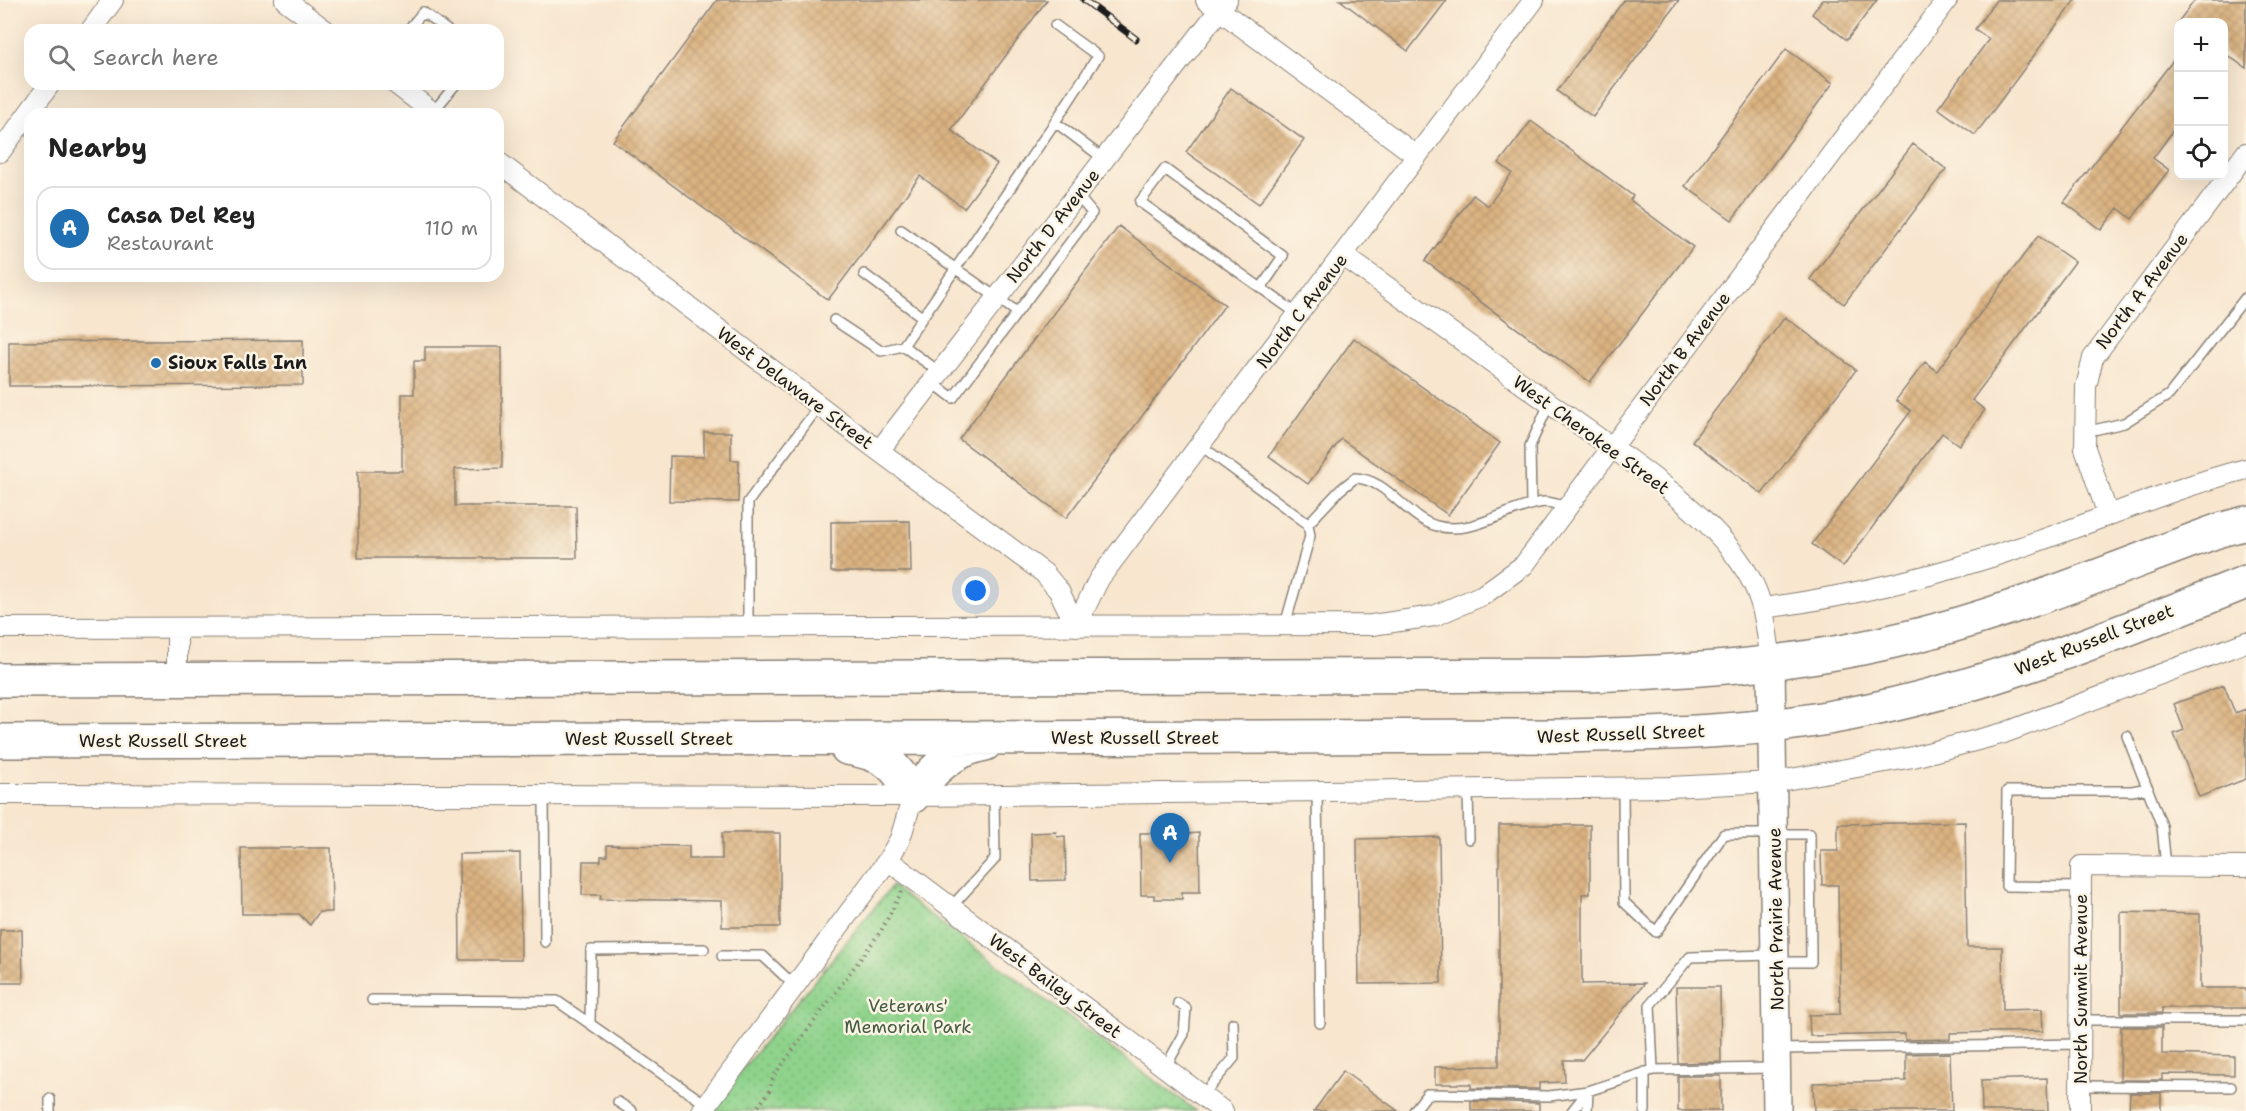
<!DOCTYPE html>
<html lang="en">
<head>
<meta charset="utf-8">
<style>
	:root { --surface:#fff; --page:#f2f2f2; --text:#222; --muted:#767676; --line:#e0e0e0; --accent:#1f6fb2 }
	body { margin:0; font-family:"Shantell Sans",sans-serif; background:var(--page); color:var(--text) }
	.controls { position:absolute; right:18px; top:18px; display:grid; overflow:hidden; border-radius:12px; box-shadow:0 6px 24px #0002 }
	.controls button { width:54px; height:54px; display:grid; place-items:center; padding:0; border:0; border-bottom:2px solid var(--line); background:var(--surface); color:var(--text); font:30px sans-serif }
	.you { position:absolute; left:976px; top:591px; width:21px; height:21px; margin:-15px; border:4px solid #fff; border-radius:50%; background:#1a73e8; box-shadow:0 0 0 9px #1a73e833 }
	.badge { display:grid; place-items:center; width:39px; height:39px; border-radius:50%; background:var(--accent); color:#fff; font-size:20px; font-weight:700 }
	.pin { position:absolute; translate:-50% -50px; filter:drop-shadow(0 2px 3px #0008) }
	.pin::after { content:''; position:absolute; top:32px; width:21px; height:18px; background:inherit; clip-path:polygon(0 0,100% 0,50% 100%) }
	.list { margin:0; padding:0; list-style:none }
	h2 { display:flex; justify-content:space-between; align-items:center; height:78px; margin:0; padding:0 24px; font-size:26px }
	h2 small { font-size:20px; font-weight:400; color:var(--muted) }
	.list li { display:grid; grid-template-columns:39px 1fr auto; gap:18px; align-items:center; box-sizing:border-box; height:84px; margin:0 12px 12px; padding:0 12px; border:2px solid var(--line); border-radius:18px }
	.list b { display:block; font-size:22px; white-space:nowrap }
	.list p { margin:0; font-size:20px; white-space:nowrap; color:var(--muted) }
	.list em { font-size:20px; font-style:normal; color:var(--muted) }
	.icon { flex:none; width:33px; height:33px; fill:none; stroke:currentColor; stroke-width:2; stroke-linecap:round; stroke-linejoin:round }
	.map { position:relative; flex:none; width:2246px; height:1111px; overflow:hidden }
	.search { position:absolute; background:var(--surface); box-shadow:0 6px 24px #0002; left:24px; top:24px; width:480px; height:66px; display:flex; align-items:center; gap:15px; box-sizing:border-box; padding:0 21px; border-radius:18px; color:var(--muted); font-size:22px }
	.panel { position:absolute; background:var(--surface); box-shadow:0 6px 24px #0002; left:24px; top:108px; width:480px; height:174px; border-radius:18px }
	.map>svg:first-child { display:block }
</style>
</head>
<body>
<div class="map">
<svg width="2246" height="1111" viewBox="0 0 2246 1111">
	<defs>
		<pattern id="park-dots" width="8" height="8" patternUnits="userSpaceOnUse" patternTransform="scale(1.5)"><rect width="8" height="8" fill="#8fd38c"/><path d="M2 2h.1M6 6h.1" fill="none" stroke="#7bb578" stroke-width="1.8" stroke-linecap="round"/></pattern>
		<pattern id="building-cross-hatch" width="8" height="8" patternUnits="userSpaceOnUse" patternTransform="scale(1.5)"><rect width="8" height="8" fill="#dbb381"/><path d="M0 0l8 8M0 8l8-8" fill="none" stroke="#bb996f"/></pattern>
	</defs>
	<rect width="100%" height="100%" fill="#fcf5e5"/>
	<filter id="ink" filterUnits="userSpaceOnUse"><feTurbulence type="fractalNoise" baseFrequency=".0167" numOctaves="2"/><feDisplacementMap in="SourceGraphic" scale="12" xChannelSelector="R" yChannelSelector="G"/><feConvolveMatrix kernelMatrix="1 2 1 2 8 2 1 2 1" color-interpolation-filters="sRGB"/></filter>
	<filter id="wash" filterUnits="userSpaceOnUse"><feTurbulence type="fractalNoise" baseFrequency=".008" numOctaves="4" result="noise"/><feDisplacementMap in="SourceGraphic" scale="24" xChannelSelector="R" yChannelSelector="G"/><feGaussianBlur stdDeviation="1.35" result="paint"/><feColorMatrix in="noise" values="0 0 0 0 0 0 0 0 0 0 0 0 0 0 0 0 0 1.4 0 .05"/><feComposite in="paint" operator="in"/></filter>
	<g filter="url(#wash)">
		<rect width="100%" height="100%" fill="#f8e6cf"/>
		<path fill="url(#park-dots)" stroke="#567854" stroke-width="1.5" d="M892 886 915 904 1196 1111H708Z"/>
		<g id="blocks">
			<path fill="url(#building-cross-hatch)" d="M717 0H1047L951 130 997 164 964 208 920 176 828 300 613 141Z
				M1340 0H1447L1408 51Z
				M1624 0H1679L1593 117 1557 91Z
				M1822 0H1877L1847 40 1812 14Z
				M1996 0H2075L1975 135 1938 108 1989 39 1975 29Z
				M2195 0H2246V68L2223 52V22H2178Z
				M1786 49 1833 83 1732 220 1685 186Z
				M2178 54V124L2153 158 2169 170 2132 219 2118 208 2101 230 2064 202Z
				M1231 88 1304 140 1259 204 1186 152Z
				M1531 121 1633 196 1630 200 1693 247 1590 382 1425 261 1473 195 1488 206 1512 173 1499 163Z
				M1913 144 1946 169 1844 304 1810 279Z
				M1119 226 1225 305 1066 518 959 439Z
				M2038 236 2075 262 1972 400 1985 410 1959 445 1942 433 1843 567 1812 544 1911 411 1896 400 1925 362 1937 371Z
				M1785 317 1856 370 1762 494 1692 441Z
				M1354 338 1500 443 1448 515 1341 439 1308 484 1269 456Z
				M303 340V385L9 386V342Z
				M425 347H502V468L455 469V506H576L577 558H358V471H402V394H414V361H425Z
				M704 432H731V460H739L738 502 669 501 670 456 704 457Z
				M910 521 911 572H831V522Z
				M2224 685 2235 713 2246 709V779L2199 797 2174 734 2184 730 2174 704Z
				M1965 822 1967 947H2002L2003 1010 2042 1009 2043 1031 1950 1033V1039L1905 1040V1034L1810 1036 1809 1015 1840 1014 1838 885H1822L1821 851H1838V824Z
				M1499 825H1590V894H1582V984L1645 983 1582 1060H1564L1565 1082 1539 1083V1089L1471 1088V1084H1435V1067L1499 1066Z
				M1186 828V834L1199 833 1200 892H1182V899H1154V895H1141L1140 833H1154V829Z
				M1056 832 1057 837 1065 836 1066 880 1032 881 1031 833Z
				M722 833H780V927H722V901L600 899 601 895H582L583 861H601V856H607V845L689 846V859H722Z
				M1439 837 1441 983 1359 984 1357 839Z
				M241 848H331L332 912H319L310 925 299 914H242Z
				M520 853 521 960H460L459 854Z
				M2121 912 2200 914V988H2246V1008H2162V1013H2121Z
				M0 930H22L23 983H0Z
				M1676 987H1720L1721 1062 1678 1063Z
				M2121 1027H2162V1054L2234 1056V1075L2162 1074V1080H2120Z
				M1950 1053 1952 1111H1814L1813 1083 1906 1081V1054Z
				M1343 1071 1398 1111H1314Z
				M1678 1076H1721V1111H1678Z
				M2047 1078 2048 1111H1982L1981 1080Z
				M2130 1093H2161V1111H2129Z
				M1471 1101 1539 1103V1111H1471Z"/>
		</g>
	</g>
	<g filter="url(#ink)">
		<use href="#blocks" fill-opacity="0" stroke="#8a8176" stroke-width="1.5"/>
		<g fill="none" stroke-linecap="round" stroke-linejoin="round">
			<defs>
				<path id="lane" d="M1055 25 1098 56 1055 122
					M408 30 423 12 447 30
					M433 112 456 84
					M901 230 1017 312
					M864 274 922 317
					M1261 288 1283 256 1165 169 1140 202 1299 315
					M834 320 881 351 903 346
					M940 372 903 346 1055 122 1104 159
					M932 382 953 398 1092 213 1077 195
					M2085 432 2124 423 2169 395 2246 297
					M1200 445 1308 524 1310 536 1285 625
					M1531 505 1530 446 1549 404
					M1308 524 1340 490 1355 478C1388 479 1406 518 1437 526 1474 536 1509 506 1544 502 1551 502 1560 505 1567 507
					M748 626V502L819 406
					M2127 736 2162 826 2166 867
					M1623 788 1624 902 1656 932 1724 834H1810L1811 962H1776
					M1468 790 1469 839
					M1317 791 1320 1023
					M544 795 545 942
					M2081 887 2006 886 2007 791H2132L2148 788
					M951 907 995 859 994 795
					M722 956H763L795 986
					M372 1000 557 1001 707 1105
					M2081 1020H2246
					M590 1024 591 950 704 949
					M1779 1049 2080 1044
					M1165 1068 1184 1034 1186 1008 1178 1003
					M1653 1070 1650 1005 1690 957 1774 955
					M1645 1072V1111
					M2080 1086 2231 1087
					M1202 1096 1234 1058 1233 1023
					M618 1102 632 1111
					M50 1111V1099
					M1414 1111 1427 1094 1549 1096 1588 1091
					M1572 1111 1588 1091
					M1587 1111 1588 1091 1653 1070 1775 1068"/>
				<path id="street" d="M285 0 325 30
					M1206 0 1417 156
					M91 30 113 0
					M396 84 435 114
					M0 152 50 84
					M498 162 879 451 1044 573 1059 591 1076 626
					M1344 256C1418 309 1492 362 1566 415 1624 457 1714 513 1749 576 1765 603 1767 633 1771 663
					M879 451 1227 0
					M2108 515 2085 448 2086 387 2093 358 2246 153
					M1764 608C1852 596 1937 576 2021 547 2096 522 2169 489 2246 469
					M1076 626 1099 579 1534 0
					M0 628 1372 625 1434 616 1483 595 1524 565 1947 0
					M177 628V679
					M0 794 913 796 1669 787 1774 782 1913 757 2004 733 2246 642
					M888 860 1223 1111
					M702 1111 888 860 900 839 913 796
					M2080 1111 2081 866 2246 867"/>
				<path id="secondary" d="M1771 663 1777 1111"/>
				<path id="highway" d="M0 680 1589 675C1697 671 1805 664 1910 637 2016 611 2118 567 2220 530L2246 523
					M0 741 1559 736C1656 734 1753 733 1849 714 1987 688 2116 634 2246 582
					M847 748C883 754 896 763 913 796 932 770 952 750 985 744"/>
			</defs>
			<use href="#lane" stroke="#8a8176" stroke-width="12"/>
			<use href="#street" stroke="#8a8176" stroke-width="22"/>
			<use href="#secondary" stroke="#8a8176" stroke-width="30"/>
			<use href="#highway" stroke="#8a8176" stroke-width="36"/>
			<path stroke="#8a8176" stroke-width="4" stroke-dasharray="1.5 4.5" stroke-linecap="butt" d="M755 1111 770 1090 773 1077 881 931 902 891"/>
			<use href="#lane" stroke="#fff" stroke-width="9"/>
			<use href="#street" stroke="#fff" stroke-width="20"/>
			<use href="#secondary" stroke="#fff" stroke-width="27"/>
			<use href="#highway" stroke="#fff" stroke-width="33"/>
			<defs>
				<path id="rail" d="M1084 0 1136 39"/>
			</defs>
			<use href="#rail" stroke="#1c1c1c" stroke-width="7"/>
			<use href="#rail" stroke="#fcf5e5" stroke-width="4.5" stroke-dasharray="14" stroke-linecap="butt"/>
		</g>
	</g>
	<circle fill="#1f6fb2" stroke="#fcf5e5" stroke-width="2" cx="156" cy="363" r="6"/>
	<g text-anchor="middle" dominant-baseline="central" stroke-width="5" stroke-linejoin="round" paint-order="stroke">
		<g font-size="18" fill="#1c1c1c" stroke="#fcf5e5">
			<text transform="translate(1053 226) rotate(-52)">North D Avenue</text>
			<text transform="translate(2142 291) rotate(-53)">North A Avenue</text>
			<text transform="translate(1302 311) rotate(-53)">North C Avenue</text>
			<text transform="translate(1685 349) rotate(-53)">North B Avenue</text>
			<text transform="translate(795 388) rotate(37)">West Delaware Street</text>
			<text transform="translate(1591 435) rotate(36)">West Cherokee Street</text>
			<text transform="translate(2094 640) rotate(-21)">West Russell Street</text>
			<text transform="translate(1621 734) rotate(-2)">West Russell Street</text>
			<text x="1135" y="738">West Russell Street</text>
			<text x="649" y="739">West Russell Street</text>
			<text x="163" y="741">West Russell Street</text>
			<text transform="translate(1776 919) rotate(-91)">North Prairie Avenue</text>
			<text transform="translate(1055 986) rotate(37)">West Bailey Street</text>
			<text transform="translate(2081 989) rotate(-90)">North Summit Avenue</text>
		</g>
		<g font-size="18" font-weight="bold" fill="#1c1c1c" stroke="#fcf5e5" text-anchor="start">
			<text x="168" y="363">Sioux Falls Inn</text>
		</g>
		<g font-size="18" fill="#445c43" stroke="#fcf5e5">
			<text x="908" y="1006">Veterans'<tspan x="908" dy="21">Memorial Park</tspan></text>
		</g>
	</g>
</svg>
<div class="controls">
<button>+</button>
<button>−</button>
<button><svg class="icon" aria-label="locate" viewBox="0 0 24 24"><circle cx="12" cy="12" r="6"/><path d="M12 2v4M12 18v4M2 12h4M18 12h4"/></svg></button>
</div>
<div class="you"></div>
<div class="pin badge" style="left:1170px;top:863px">A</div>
<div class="search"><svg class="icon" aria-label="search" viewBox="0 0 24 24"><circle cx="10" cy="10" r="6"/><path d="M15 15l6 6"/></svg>Search here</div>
<section class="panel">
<h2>Nearby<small></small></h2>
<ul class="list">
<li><span class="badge">A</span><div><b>Casa Del Rey</b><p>Restaurant</p></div><em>110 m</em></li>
</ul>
</section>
</div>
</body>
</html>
